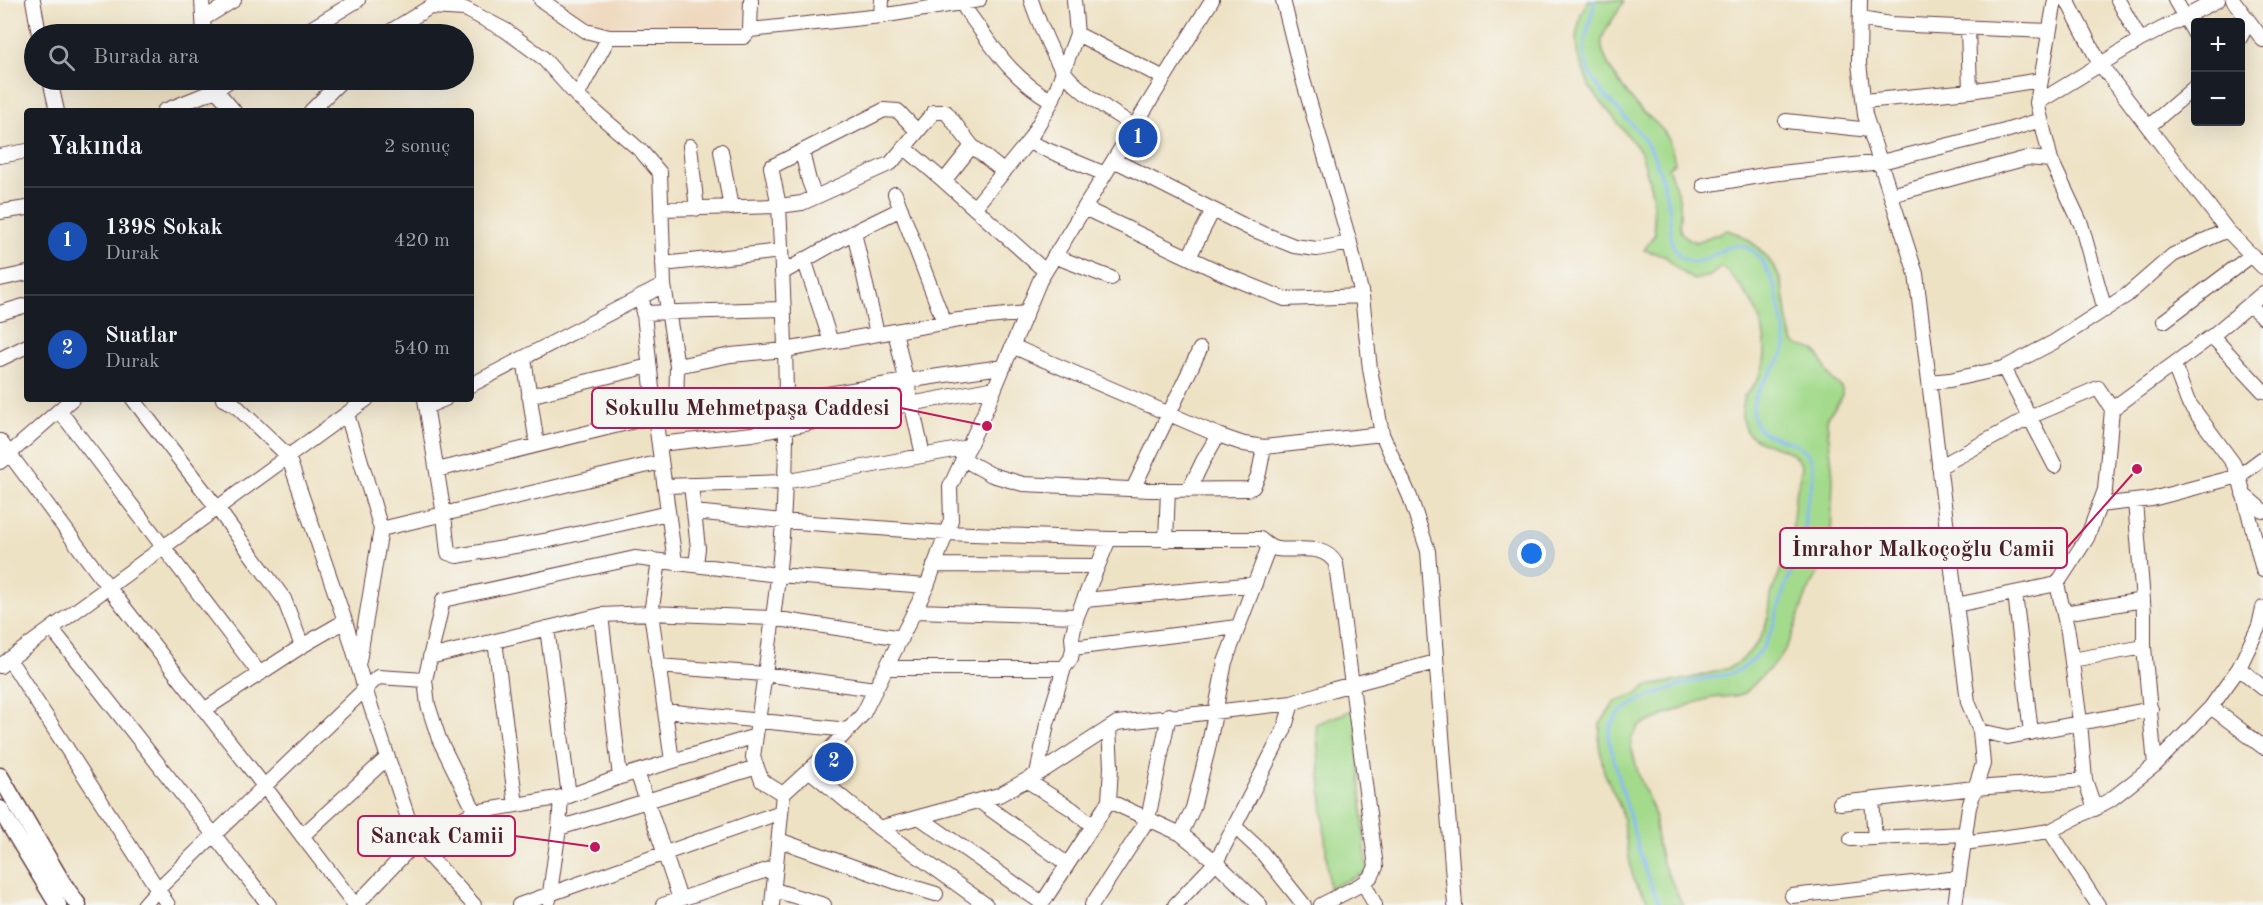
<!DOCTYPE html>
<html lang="tr">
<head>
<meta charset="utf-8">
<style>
	:root { --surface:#171b24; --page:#242831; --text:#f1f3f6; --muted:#9ea1a6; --line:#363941; --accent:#2563eb }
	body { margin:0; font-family:"Old Standard TT",serif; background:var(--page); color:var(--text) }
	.controls { position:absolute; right:18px; top:18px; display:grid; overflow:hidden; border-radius:6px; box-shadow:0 6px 24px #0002 }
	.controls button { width:54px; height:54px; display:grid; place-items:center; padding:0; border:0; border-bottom:2px solid var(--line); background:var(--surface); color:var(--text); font:30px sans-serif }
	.you { position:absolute; left:1532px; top:554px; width:21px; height:21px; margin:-15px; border:4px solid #fff; border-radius:50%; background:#1a73e8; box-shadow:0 0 0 9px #1a73e833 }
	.badge { display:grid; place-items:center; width:39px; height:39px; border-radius:50%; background:var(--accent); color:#fff; font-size:20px; font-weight:700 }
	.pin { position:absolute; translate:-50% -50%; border:3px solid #fff; box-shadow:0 2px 6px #0006 }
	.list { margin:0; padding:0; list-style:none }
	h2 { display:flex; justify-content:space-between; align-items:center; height:78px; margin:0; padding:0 24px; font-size:26px }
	h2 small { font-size:20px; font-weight:400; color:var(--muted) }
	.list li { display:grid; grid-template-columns:39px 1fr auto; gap:18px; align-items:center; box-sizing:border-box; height:108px; padding:0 24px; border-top:2px solid var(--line) }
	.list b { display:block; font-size:22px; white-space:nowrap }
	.list p { margin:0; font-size:20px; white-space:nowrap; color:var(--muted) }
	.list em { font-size:20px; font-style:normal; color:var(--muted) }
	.icon { flex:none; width:33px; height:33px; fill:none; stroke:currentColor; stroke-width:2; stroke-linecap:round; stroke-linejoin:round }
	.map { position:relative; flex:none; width:2263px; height:905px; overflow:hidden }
	.search { position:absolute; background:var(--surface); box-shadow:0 6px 24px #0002; left:24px; top:24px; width:450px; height:66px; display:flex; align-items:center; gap:15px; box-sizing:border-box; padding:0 21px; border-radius:33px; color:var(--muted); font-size:22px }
	.panel { position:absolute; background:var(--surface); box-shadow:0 6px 24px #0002; left:24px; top:108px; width:450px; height:294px; border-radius:6px }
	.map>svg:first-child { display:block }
</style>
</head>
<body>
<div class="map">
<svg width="2263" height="905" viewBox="0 0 2263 905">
	<rect width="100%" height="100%" fill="#f6f6f2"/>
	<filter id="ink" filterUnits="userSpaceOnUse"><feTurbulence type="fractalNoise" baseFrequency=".0167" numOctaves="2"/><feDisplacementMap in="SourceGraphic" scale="12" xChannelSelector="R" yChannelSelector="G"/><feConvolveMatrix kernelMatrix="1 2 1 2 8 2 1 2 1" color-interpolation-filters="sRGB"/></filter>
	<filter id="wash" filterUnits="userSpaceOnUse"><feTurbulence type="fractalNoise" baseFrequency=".008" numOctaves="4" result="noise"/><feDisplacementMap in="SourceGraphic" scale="24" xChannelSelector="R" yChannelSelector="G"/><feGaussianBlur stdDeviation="1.35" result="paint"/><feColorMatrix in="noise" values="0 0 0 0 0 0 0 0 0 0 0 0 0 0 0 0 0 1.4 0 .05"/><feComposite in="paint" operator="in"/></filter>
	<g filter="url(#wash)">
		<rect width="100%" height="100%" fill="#eee2c4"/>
		<path fill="#eed7bb" d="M557 0H748V22L743 31 619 30 574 13Z"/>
		<path fill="#a3da8b" stroke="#767c5b" stroke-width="1.5" d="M1588 0H1624C1619 13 1604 28 1602 40 1598 57 1629 98 1642 111 1650 118 1658 124 1665 133 1672 143 1672 151 1675 163L1668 167C1672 178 1678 191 1680 203 1683 221 1670 233 1696 242L1727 230C1753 237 1776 262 1783 288 1787 306 1786 326 1794 343 1800 348 1809 346 1815 351 1823 358 1825 371 1832 379 1836 384 1843 385 1842 393 1842 405 1828 410 1827 421L1833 476 1831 537 1820 570 1807 593 1791 638 1780 658 1745 693 1735 696 1710 698 1689 705 1639 726 1631 739V746L1639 776 1654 812 1657 842 1662 862 1683 905H1649L1646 897 1633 880 1621 809 1604 772 1599 744 1600 724 1616 701 1636 694 1647 686 1683 680 1729 668 1741 661 1758 642 1764 630 1769 613 1771 595 1791 543 1795 498 1802 467C1789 432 1730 460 1744 396 1786 360 1759 296 1721 267L1710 276 1694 280 1676 268 1665 256 1644 250 1655 235 1652 192 1641 152 1590 88 1577 53 1576 38 1581 14Z
			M1355 709 1367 872 1329 888 1316 724Z"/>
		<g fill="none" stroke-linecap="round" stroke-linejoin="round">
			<path stroke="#89b9f4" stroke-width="3" d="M1594 0C1593 20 1581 39 1585 60 1594 98 1641 122 1655 159 1661 174 1666 192 1669 208 1672 224 1667 244 1680 256 1710 284 1737 201 1773 282 1776 289 1787 340 1786 346 1781 369 1746 389 1754 419 1762 449 1812 429 1813 472 1813 486 1807 498 1805 512 1804 524 1807 536 1803 547 1800 560 1791 571 1786 584 1776 612 1773 645 1747 665 1734 676 1715 676 1699 680 1679 685 1629 701 1616 717 1610 724 1608 732 1609 741L1643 865 1660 905"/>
		</g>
	</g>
	<g filter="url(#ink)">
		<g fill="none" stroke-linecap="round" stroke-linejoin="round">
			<defs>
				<path id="minor" d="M33 0 39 34
					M202 0 204 34
					M541 0 586 31 609 37H744L750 30 751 0
					M882 0 881 16 979 0
					M1031 0C1037 18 1053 57 1064 72 1080 93 1112 112 1134 126
					M1283 0 1302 76 1350 243 1362 296 1370 369 1382 434 1410 497 1428 551 1455 905
					M1860 0 1859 63 1865 115 1916 274 1968 702 1980 731 1983 764 1969 807 1955 905
					M2055 0 2037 103 2051 160 2081 224 2105 310
					M2067 0 2100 64 2227 230 2263 267
					M2118 0 2140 40
					M2175 0 2196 36
					M2233 0 2263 40
					M963 3 966 10C995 49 1009 76 1052 101
					M203 19 234 0
					M1860 19 1890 24 2049 31
					M1968 28 1970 91
					M750 30 881 16
					M302 34 358 0
					M386 34 430 7 465 9 505 30 542 57 577 96 641 151 660 173 664 285 677 366 676 415
					M1077 34 1164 78
					M2240 38 2249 21
					M50 80 57 111
					M213 80 216 90 234 111
					M577 96 609 37
					M1864 101 1970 91 2041 80
					M2037 103 2140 40 2218 0
					M164 111 216 90 230 80
					M311 111 342 80
					M1786 121 1870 130
					M2148 127 2196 86
					M917 131 898 111 884 110 771 167 779 206 802 203 891 163 934 112H946L972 146 1004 172
					M1028 142 1105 174
					M690 146 697 209
					M972 146 944 181 1045 271
					M904 147 944 181
					M721 151 731 208
					M802 152 809 181 815 197
					M0 156 27 151
					M1114 160 1249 228 1294 246 1317 249 1350 243
					M1704 185 1771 174 1881 162 2005 131 2041 120
					M895 194 944 322
					M1891 195 2027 158 2051 160
					M974 208 1028 142 1052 101 1077 34 1074 0
					M1084 208 1228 276 1285 299 1362 296
					M661 209 779 206C784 306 789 406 784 505 780 589 764 674 753 757L762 781 783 794
					M0 212 27 208
					M854 232 877 334
					M1054 256 1111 278
					M1189 257 1213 210
					M804 259 831 342
					M663 264 781 251
					M782 273 854 232 901 209
					M0 279 27 273
					M642 296 655 416 675 562
					M2249 305 2263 317
					M0 313 27 305
					M643 313 784 309
					M2164 321 2252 255
					M895 331 923 455
					M2212 336 2263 391
					M1012 346 1218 435 1244 444 1264 447 1382 434
					M524 358 537 445
					M0 359 27 346
					M2174 365 2188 402 2233 463 2239 476 2263 570
					M677 366 731 355 785 350 959 320 1026 313
					M2004 368 2055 466
					M1929 382 1950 380 2004 368 2054 342 2127 295 2173 255 2227 230
					M471 385 664 285
					M529 396 649 366
					M133 399 217 508 284 599 302 646
					M425 399 444 515 448 553 457 556 550 540 668 513
					M426 407 445 399
					M2112 409 2212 336 2263 293
					M59 410 260 674
					M347 414 381 529 359 661
					M0 441 109 588 264 786 355 905
					M659 444 752 434 995 388
					M963 459 992 475 1023 484 1150 490 1247 489 1253 487 1259 473 1264 447
					M0 462 72 399
					M1939 467 2034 415 2098 388 2112 409 2105 490 2087 538 2057 584
					M437 470 655 416C687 415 719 410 750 406 835 394 919 377 1004 367
					M691 485 698 548 696 565
					M665 486 784 482 969 447
					M1133 489 1200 349
					M1189 490 1203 461 1218 435
					M2243 494 2263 511
					M2135 501 2144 614V647L2155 765
					M2099 505 2152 499 2239 476 2263 458
					M694 512 783 521 946 533 1109 539H1260C1265 543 1270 548 1277 549 1297 552 1324 542 1336 564L1376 867 1372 875 1364 883
					M381 529 661 462
					M1166 540 1168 490
					M659 561 651 613 672 761
					M934 565 1097 566
					M2015 593 2031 733
					M1085 600 1255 584
					M1956 605 2057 584 2068 632 2080 722 2085 780 2095 809
					M2263 608 2259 626 2239 668 2263 688
					M915 611 1077 616
					M2064 613 2143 600
					M601 615 620 777
					M547 628 569 796
					M52 629 269 905
					M495 641 516 805
					M1073 648 1237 627
					M430 657 601 615 651 613 772 618 902 638
					M9 659 168 905
					M2072 660 2144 647
					M0 666 367 399
					M658 666 764 674 875 689
					M886 668H1064
					M425 680 378 677 365 689 416 842 474 905
					M1292 703 1334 689 1436 662
					M2211 707 2263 747
					M204 710 302 646 345 621
					M665 711 848 730
					M1980 731 2008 737 2151 709
					M809 770 879 828 986 905
					M637 772 680 899
					M1037 774 1047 724 1064 668 1071 658 1073 648 1072 637 1077 616 1109 539
					M1026 780 1072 809 1093 826
					M1872 800 1875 838
					M979 801 1067 864
					M1109 801 1181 834 1216 862 1260 905
					M1840 803 1975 788 2085 780
					M475 812 439 739 428 705 425 680 443 600 635 558 778 575 927 586
					M919 817 1042 903
					M1234 826 1260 850 1304 905
					M559 828 757 767
					M879 828 999 795 1041 772 1117 723 1292 703 1284 730 1216 862 1175 905
					M2050 831 2098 905
					M1181 834 1193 808 1208 749 1225 662 1269 546
					M302 836 388 757
					M1851 839 1966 834
					M779 840 896 882 936 894
					M1964 843 2050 831 2110 800 2155 765 2211 707 2239 668
					M774 890 824 905
					M1792 896 1959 878
					M549 900 559 828 561 797
					M144 905 158 889 365 689 345 621 288 456 235 405 223 399
					M356 905 416 842 475 812 569 796 620 777 756 736
					M519 905 781 812
					M663 905 776 867
					M772 905 783 794 819 761 863 714 927 586 951 520 950 487 986 409 1040 280 1212 0
					M1041 905 1109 801 1111 767 1109 728
					M1092 905 1148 819 1169 715
					M1321 905 1364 883 1375 905"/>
				<path id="major" d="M0 776 62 882 78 905
					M0 809 58 905"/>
			</defs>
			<use href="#minor" stroke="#633c42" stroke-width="16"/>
			<use href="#major" stroke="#633c42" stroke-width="19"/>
			<use href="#minor" stroke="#fff" stroke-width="14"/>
			<use href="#major" stroke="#fff" stroke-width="16"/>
		</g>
	</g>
	<path fill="none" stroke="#c2185b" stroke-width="2" d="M987 426L901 408M2137 469L2067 548M595 847L515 836"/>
	<g fill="#c2185b" stroke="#f6f6f2" stroke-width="2">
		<circle cx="987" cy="426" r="6"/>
		<circle cx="2137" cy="469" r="6"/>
		<circle cx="595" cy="847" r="6"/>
	</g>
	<g fill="#f6f6f2" stroke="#c2185b" stroke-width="2">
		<rect x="592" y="388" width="309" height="40" rx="6"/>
		<rect x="1780" y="528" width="287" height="40" rx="6"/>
		<rect x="358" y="816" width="157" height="40" rx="6"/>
	</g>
	<g font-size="22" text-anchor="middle" font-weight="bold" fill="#4a1f2b">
		<text x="747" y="415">Sokullu Mehmetpaşa Caddesi</text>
		<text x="1923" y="556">İmrahor Malkoçoğlu Camii</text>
		<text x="437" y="843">Sancak Camii</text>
	</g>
</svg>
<div class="controls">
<button>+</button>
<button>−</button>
</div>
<div class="you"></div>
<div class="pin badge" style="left:1138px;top:138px;background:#1a4fb4">1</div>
<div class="pin badge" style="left:834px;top:762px;background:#1a4fb4">2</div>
<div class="search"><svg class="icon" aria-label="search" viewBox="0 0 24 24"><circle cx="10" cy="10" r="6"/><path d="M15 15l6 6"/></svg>Burada ara</div>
<section class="panel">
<h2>Yakında<small>2 sonuç</small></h2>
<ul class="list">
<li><span class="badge" style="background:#1a4fb4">1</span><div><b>1398 Sokak</b><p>Durak</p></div><em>420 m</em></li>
<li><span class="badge" style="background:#1a4fb4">2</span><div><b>Suatlar</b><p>Durak</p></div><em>540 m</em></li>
</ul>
</section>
</div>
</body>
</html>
